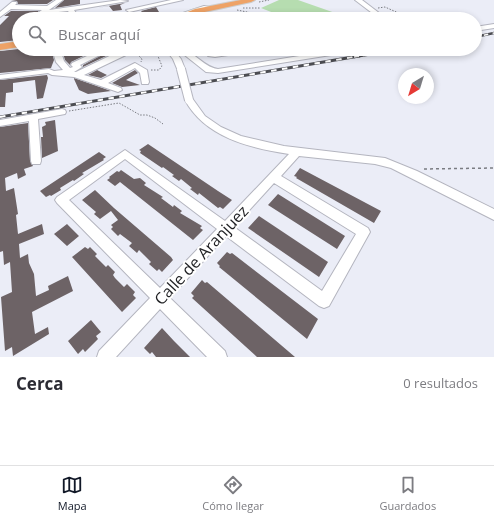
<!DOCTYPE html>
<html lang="es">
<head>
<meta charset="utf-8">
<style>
	:root { --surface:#fff; --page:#f7f7f7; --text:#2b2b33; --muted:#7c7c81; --line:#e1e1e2; --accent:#111827 }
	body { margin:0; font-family:"Open Sans",sans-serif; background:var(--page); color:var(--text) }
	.compass { position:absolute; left:398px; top:68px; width:36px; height:36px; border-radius:50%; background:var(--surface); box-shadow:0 2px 6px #0003; rotate:218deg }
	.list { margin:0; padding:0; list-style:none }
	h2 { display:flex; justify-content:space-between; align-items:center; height:52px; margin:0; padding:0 16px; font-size:17px }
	h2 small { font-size:13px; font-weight:400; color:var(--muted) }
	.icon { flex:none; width:22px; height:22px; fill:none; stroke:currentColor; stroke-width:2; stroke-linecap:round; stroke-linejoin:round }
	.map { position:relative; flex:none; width:494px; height:357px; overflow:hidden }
	.search { position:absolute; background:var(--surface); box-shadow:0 2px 6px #0003; left:12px; right:12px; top:12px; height:44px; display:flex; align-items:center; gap:10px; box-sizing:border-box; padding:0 14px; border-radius:22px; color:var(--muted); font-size:15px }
	.sheet { height:108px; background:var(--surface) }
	nav { display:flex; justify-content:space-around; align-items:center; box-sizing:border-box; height:56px; border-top:1px solid var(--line); background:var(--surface); font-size:11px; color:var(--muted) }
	nav a { display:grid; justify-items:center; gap:2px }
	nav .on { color:var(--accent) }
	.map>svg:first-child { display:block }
</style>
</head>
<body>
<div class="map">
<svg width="494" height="357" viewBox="0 0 494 357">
	<rect width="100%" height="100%" fill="#ebedf7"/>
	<path fill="#b6ddb0" d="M279 0H298L338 14 329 19H289L261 8Z"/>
	<path fill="#6d6366" d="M11 0H53L47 4H18L17 1Z
		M64 0H80V4L55 8Z
		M125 3 120 5 122 10 113 11 109 6 97 8Z
		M156 7 159 12H157L159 14 154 15 150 19 148 16 146 17 141 11Z
		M11 11H38L39 15 67 13 72 19H19L13 39H19V40L0 42V25L9 16H4Z
		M19 49H51L54 60 51 68 0 73V51Z
		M62 49H98L71 62 70 65 65 60Z
		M113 49H121L83 67V65Z
		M97 70 107 75 101 78 88 75Z
		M135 70 138 73 126 80 140 85 122 87 112 83Z
		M47 75 48 78 43 98 37 99 35 80 13 83V92L6 93 5 107H0V80Z
		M74 79V78L111 91 88 94 79 90Z
		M55 120 58 151 42 158 41 137H43L42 127 46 125 45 122Z
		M28 123 30 161 33 166 24 169 26 175 18 179 17 173 5 178 6 191 14 188 18 214 16 215 18 234 42 224 44 234 19 244 20 258 28 254 29 263 34 274 36 296 49 290 48 286 68 276 73 291 32 312 35 334 48 327 49 334 13 356 12 347 5 351 1 297 12 292 10 262 4 265 3 251 0 252V127Z
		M148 144 218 191 232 200 223 209 220 207 218 208 199 193 198 195 190 189 192 188 181 179 179 181 172 176 174 175 163 167 162 168 140 153 141 151 139 150Z
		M99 152 106 157 103 159 104 160 82 173 84 174 74 181 73 180 60 188 61 190 51 196 50 195 46 197 40 191Z
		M300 168 381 211 374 223 296 178 297 177 294 176Z
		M121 170 134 179 140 178 146 183 144 185 163 197 161 198 173 207 174 205 182 211 180 213 202 226 200 228 203 230 193 240 120 182 115 186 107 180 110 178 109 177 117 171 119 172Z
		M95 190 114 208 171 257 173 260 162 272 159 269 157 271 149 264 151 262 139 250 137 253 129 246 132 243 120 234 118 236 111 229 113 227 111 225 118 220 111 211 100 219 94 214 96 212 82 200Z
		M278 194 345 236 337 249 268 205Z
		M259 216 328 262 319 277 248 228Z
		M67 224 79 236 67 246 54 234Z
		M85 247 88 249 90 247 97 254 95 256 106 267 108 265 115 272 113 275 115 278 124 287 127 284 135 292 133 295 136 298 122 312 72 257Z
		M227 252 230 254 232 253 318 319 307 339 219 267 220 266 217 263Z
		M202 280 205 283 207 282 295 357H257L192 298 194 296 191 293Z
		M91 320 101 332 96 336 98 339 85 352 83 349 78 354 68 341Z
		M162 328 174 341 190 357H156L152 352 150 354 144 348Z"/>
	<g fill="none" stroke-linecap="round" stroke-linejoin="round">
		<defs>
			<path id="minor" d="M56 0H63L49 10 120 0 128 1 74 10 80 19H74L68 11 39 14V12L42 10 11 9 0 17V12L12 2H16L17 3 15 5 47 6Z
				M171 0H183L129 12 126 10Z
				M355 0H362L387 19H380Z
				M204 6 209 7 174 19H165Z
				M133 14 142 19 131 17V15Z
				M494 24V28L475 31V27Z
				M52 49H60L64 61 70 68 73 67 71 65 72 63 102 49H112L80 65 82 67 74 72H76L122 50H128V54L84 75 101 80 135 63 147 70 149 82 148 84H142L140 73 135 68 108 83 121 88 122 90 118 92 74 77 52 75 48 73 0 79V75L49 69 54 71 63 70 56 62Z
				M165 49H173L181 59 185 69 184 71H178L173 59Z
				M177 49C194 49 202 67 218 69L343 49H360L356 51 218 73 206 72Z
				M203 49H211L215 53 240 49H258L254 51 215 57 208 56Z
				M189 97 192 98 205 116 221 127 241 136 284 146 385 158 417 171 494 209V220L391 168 375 164 299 156 281 176 368 228 370 232 329 306 324 308 319 306 226 236 170 298 225 351 227 357H207L160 309 116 357H97L99 351 150 298 57 203 55 200 57 197 125 150 225 221 289 154C249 148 205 137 185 100ZM125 159 217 229 160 288 69 200ZM274 183 356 234 322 291 234 227Z
				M62 109 65 110 66 112 65 114 38 119 41 161 40 164H32L31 161 29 121 0 126V120Z"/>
			<path id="major" d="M241 0H255L251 2 200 13 182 19H170L195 9Z
				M19 41V47L0 50V44Z"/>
		</defs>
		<use href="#minor" stroke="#b4b5bf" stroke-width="2"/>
		<use href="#major" stroke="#cecece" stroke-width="2"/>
		<path stroke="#7a7c82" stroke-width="1" stroke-dasharray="1.5 1.5" stroke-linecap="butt" d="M259 2 269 0
			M243 8H261
			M378 8 385 7 412 19
			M237 10 282 19
			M133 50 142 59 141 62
			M151 70H159L162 66 155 49
			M69 111 119 103 140 115H147L155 118 163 124"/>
		<path stroke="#7a7c82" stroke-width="1.5" stroke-dasharray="3 3" stroke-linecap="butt" d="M424 169 494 168"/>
		<use href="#minor" fill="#fff" fill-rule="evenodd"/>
		<use href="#major" fill="#eea266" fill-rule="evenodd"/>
		<defs>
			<path id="rail-far1" d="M475 37 494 33
				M354 57 402 49"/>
			<path id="rail" d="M0 117 359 56"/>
		</defs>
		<use href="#rail-far1" stroke="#4c4d52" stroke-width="2.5"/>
		<use href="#rail" stroke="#4c4d52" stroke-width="3"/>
		<use href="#rail-far1" stroke="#fff" stroke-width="1.5" stroke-dasharray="4.5" stroke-linecap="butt"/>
		<use href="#rail" stroke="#fff" stroke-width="2" stroke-dasharray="5.5" stroke-linecap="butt"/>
		<defs>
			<path id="minor-bridge" d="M181 69 189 100"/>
		</defs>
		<use href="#minor-bridge" stroke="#b4b5bf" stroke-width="10" stroke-linecap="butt"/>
		<use href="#minor-bridge" stroke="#fff" stroke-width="8"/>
	</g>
	<g text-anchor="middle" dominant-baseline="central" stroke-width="4" stroke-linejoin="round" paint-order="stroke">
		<g font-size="16" fill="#1e1f22" stroke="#fff">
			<text transform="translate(201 255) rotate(-47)">Calle de Aranjuez</text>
		</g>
	</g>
</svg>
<svg class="compass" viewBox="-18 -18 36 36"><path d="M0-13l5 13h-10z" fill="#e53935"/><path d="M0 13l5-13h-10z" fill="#7c7c81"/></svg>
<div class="search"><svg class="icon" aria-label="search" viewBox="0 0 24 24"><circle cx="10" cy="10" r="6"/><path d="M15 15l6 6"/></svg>Buscar aquí</div>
</div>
<section class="sheet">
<h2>Cerca<small>0 resultados</small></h2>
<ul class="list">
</ul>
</section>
<nav>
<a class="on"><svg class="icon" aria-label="map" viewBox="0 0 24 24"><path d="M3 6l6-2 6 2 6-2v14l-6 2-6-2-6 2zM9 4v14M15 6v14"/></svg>Mapa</a>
<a><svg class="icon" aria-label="directions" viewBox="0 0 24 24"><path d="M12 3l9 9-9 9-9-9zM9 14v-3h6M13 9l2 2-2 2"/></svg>Cómo llegar</a>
<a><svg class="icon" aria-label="saved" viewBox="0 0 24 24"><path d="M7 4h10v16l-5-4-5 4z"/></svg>Guardados</a>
</nav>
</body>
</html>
